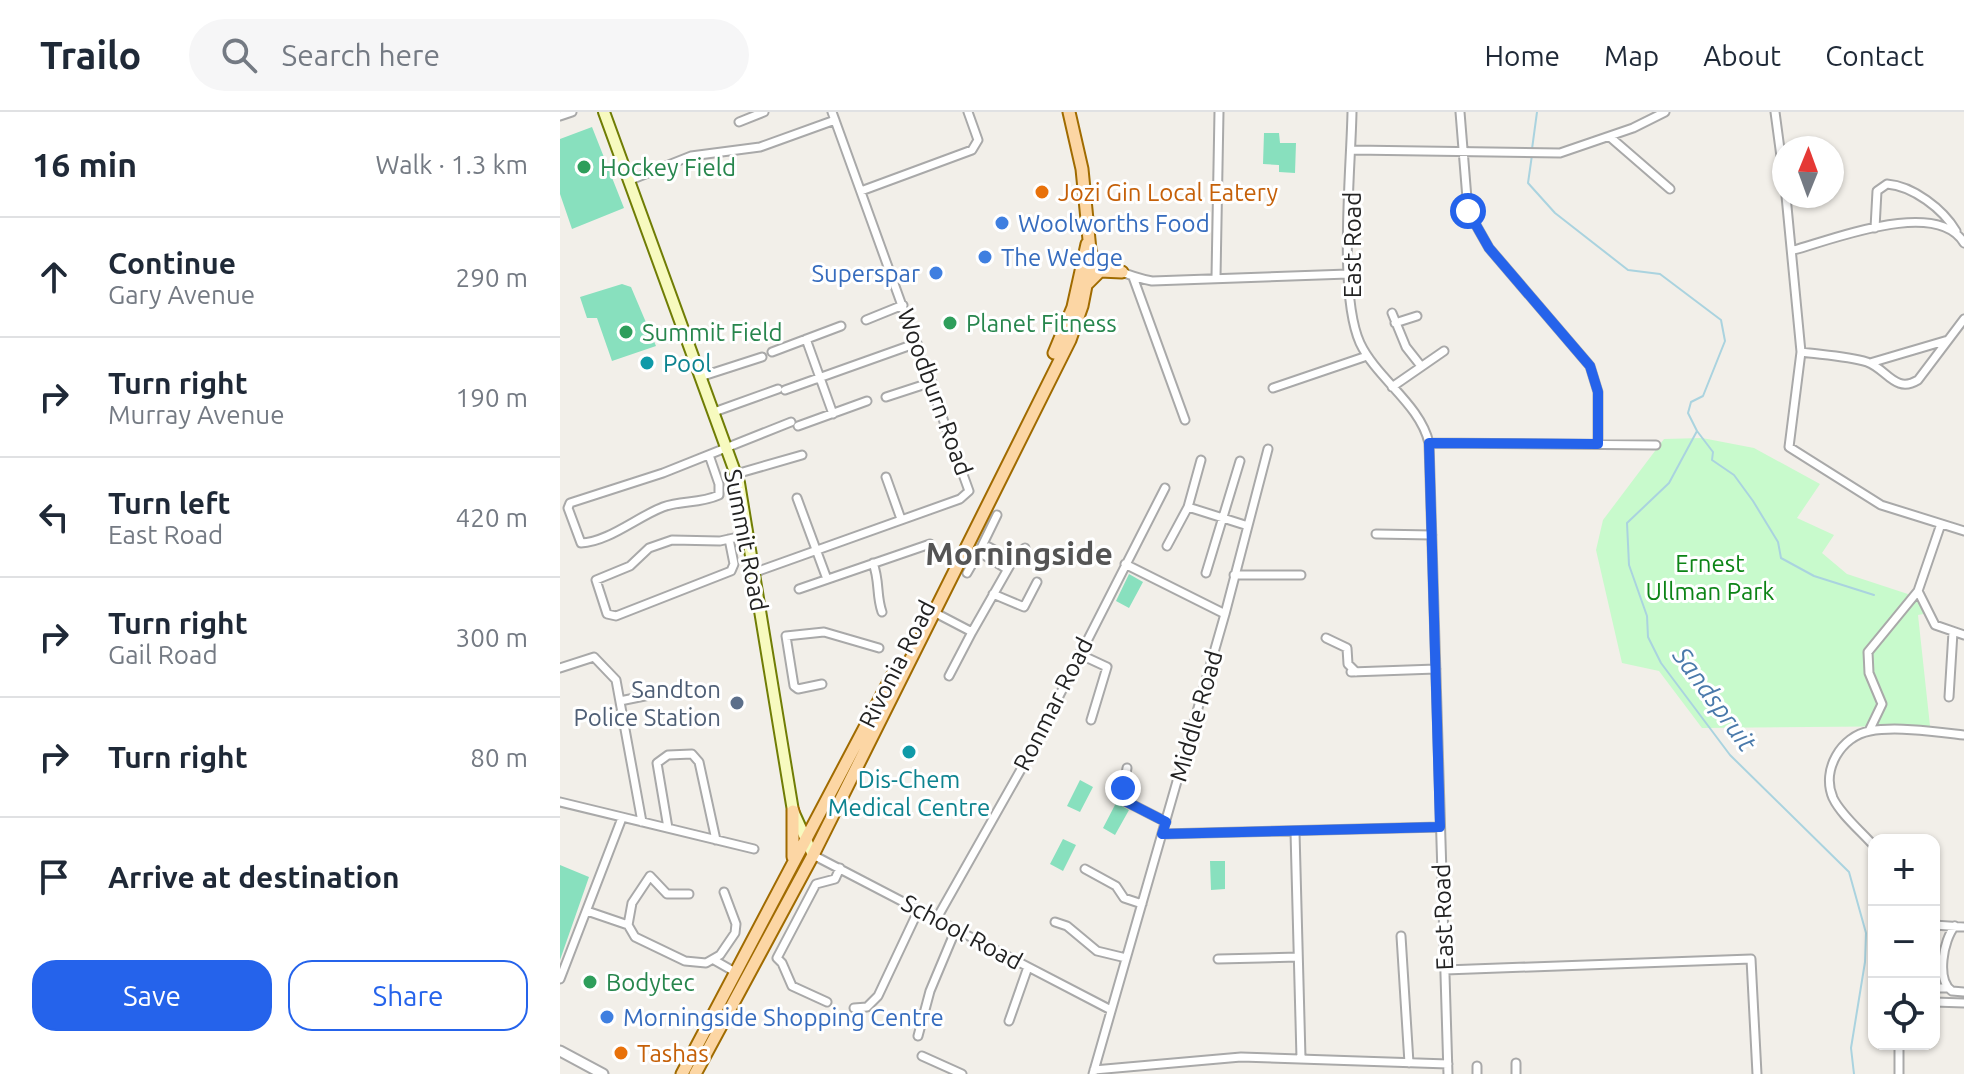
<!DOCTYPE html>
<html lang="en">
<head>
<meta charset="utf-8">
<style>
	:root { --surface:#fff; --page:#f6f6f7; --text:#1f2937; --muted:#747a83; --line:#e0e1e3; --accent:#2563eb }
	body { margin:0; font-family:Ubuntu,sans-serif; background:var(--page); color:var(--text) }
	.controls { position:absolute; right:24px; bottom:24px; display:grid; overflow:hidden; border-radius:16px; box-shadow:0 2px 6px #0004 }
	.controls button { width:72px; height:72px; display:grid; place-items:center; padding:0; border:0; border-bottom:2px solid var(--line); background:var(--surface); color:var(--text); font:40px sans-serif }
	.compass { position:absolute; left:1212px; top:24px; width:72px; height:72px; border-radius:50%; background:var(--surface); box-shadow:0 2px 6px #0004; rotate:1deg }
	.stop { position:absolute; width:24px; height:24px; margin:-18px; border:6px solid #2563eb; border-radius:50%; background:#fff }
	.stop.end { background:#2563eb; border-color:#fff; box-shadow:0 2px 8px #0008 }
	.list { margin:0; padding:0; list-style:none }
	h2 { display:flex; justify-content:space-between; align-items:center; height:104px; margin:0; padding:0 32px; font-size:34px }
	h2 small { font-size:26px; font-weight:400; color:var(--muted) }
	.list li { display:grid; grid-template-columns:52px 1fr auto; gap:24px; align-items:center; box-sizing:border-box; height:120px; padding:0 32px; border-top:2px solid var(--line) }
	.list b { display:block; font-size:30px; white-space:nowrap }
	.list p { margin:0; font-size:26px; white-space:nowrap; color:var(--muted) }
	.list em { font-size:26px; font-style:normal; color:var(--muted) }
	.actions { display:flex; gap:16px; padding:24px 32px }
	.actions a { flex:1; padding:18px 0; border:2px solid var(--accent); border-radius:24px; text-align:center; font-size:28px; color:var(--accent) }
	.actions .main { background:var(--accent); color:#fff }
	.icon { flex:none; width:44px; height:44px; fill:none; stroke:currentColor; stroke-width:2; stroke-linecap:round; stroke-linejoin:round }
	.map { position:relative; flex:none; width:1404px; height:962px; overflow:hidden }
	header { display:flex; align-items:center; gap:48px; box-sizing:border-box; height:112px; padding:0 40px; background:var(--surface); border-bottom:2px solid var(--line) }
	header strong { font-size:38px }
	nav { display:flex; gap:44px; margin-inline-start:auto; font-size:28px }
	.search { width:560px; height:72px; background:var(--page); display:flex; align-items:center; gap:20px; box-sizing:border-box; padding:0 28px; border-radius:44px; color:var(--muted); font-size:30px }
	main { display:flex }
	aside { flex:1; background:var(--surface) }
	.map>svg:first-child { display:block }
</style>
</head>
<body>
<header>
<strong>Trailo</strong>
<div class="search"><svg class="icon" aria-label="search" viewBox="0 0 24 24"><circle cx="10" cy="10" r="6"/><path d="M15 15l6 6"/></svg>Search here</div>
<nav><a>Home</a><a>Map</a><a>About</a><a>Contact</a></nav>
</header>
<main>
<aside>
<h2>16 min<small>Walk · 1.3 km</small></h2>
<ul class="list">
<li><svg class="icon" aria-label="ahead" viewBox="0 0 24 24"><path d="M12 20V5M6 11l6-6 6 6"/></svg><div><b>Continue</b><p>Gary Avenue</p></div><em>290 m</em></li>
<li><svg class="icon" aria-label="right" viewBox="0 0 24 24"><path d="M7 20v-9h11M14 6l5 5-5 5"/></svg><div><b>Turn right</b><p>Murray Avenue</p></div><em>190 m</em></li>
<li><svg class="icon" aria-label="left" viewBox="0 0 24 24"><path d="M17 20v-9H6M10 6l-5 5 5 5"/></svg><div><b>Turn left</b><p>East Road</p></div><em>420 m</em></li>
<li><svg class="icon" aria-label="right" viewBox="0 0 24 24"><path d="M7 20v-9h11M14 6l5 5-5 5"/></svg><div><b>Turn right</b><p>Gail Road</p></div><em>300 m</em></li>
<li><svg class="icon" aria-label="right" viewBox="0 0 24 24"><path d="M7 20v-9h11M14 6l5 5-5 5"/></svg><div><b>Turn right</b></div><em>80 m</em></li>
<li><svg class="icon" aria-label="arrive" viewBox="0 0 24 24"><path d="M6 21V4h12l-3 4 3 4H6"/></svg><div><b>Arrive at destination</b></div></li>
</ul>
<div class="actions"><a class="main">Save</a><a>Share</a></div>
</aside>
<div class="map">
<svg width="1404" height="962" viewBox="0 0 1404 962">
	<rect width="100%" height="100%" fill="#f2efe9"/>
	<path fill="#c8facc" d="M1142 326 1194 336 1260 372 1237 406 1274 423 1262 441 1287 462 1363 487 1369 501 1358 503 1370 614 1142 616 1099 559 1062 551 1036 438 1043 408 1104 327Z"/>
	<path fill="#88e0be" d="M32 15 64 96 12 117 0 82V27Z
		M704 21H719L720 31H736L735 61 719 60V53L703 52Z
		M62 172 71 175 96 234 52 249 37 206H27L20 185Z
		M569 462 583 470 569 496 556 489Z
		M520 668 533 675 520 700 507 694Z
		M556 691 569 698 555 723 543 716Z
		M503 727 516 733 503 759 490 752Z
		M650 749H665V777L651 778Z
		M0 753 29 765 0 848Z"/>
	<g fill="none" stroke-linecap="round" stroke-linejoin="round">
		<path stroke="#aad3df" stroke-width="2" d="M972 37 977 0
			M972 43 968 71 995 101 1068 158 1100 162 1161 208 1165 229 1143 284 1131 290 1128 301 1137 319 1109 371 1067 411 1069 453 1087 504 1088 525 1101 551 1170 643 1289 760 1306 821 1305 850 1291 936 1294 962
			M1137 319 1153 340 1152 348 1174 363 1193 389 1218 430 1221 446 1254 464 1314 483"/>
		<defs>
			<path id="minor" d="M792 0C791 58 778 182 800 231 817 267 860 292 869 331L888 962
				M900 0 908 99 929 136 1030 254 1038 280V332
				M1215 0 1224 67
				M0 4 12 0
				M179 10 204 0
				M1050 25 1110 77
				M793 38 1000 41 1073 16 1105 0
				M68 69 131 44 200 35 275 8
				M301 79 412 38 418 28 408 0
				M1226 84 1241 240 1229 335 1321 393 1404 419
				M1315 116 1317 79 1327 72C1353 74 1383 97 1396 119
				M1234 138C1274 127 1377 86 1404 131
				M531 139C545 155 571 165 592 169L788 162
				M573 165 625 308
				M656 165 659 0
				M832 201 846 235 861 254
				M306 208 343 193
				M835 211 857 204
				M246 227 273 302
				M212 240 281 214
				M1241 240C1263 243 1287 244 1307 250 1327 257 1335 282 1358 268L1404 207
				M1310 251 1388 228
				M140 265 202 245
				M832 275 884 239
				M713 276 807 244
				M225 278 357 231
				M326 285 372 270
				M154 300 218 277
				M238 314 307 289
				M869 331 1096 333
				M149 343 159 372V383C139 392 122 388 103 395 77 405 48 430 21 431L8 396 10 391 103 361 231 310
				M176 362 242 343
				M326 365 341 407
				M237 386 267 467
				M628 395 685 413
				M437 403 419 440 447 457
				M816 422 872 423
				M169 427 174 452 171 459 56 504 47 502 36 468 70 454 89 436 112 428 160 429 187 423
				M607 434 628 395 641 348
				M429 435 453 448
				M313 451C320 470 316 483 322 500
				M565 452 665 502
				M193 461 400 387 409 379 272 0
				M407 461 419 440
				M646 461 680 349
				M674 463H741
				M239 477 370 432
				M1358 479 1375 513 1404 523
				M433 482 464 495 477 470
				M366 496 412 520 453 448 465 436
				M766 526 787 536 788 552 796 560
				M519 542 547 555 531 608
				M0 556 34 545 56 568 82 710
				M791 560 876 557
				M389 564 412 520
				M262 572 238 577 234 574 226 524 264 520 319 536
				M1389 585 1393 520
				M60 589 119 577
				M1309 619 1322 592 1309 561 1308 540 1358 479 1381 412
				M567 656 563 681 565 689 606 710
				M0 690 194 737
				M108 716 97 651 108 643 132 642 139 650 156 728
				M735 720 741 946
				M602 722 880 715
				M1314 734C1302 720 1281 703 1273 686 1261 658 1281 624 1310 619 1336 614 1378 620 1404 623
				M253 743 551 898
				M525 757 556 774 564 786 582 792
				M129 782H107L90 764 72 791 68 813 75 825 125 849 146 851 160 843 175 821 176 812 164 780
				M27 799 68 813
				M377 806 468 645 605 376
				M495 810 507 814 537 839 566 846
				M1374 813 1404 815
				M1395 814C1383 828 1376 868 1392 879L1404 880
				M841 824 849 951
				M658 847 738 845
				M154 848 175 860
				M885 858 1191 847 1197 962
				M0 867 62 706
				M1374 876H1387
				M267 890 232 874 222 851 217 846 256 772 275 767 280 756
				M1374 890 1404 891
				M294 896 307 895 318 884 359 797
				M449 909 468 855
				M358 924 370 879 396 817
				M1339 932V962
				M362 944 402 962
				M956 951V962
				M917 954V962
				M534 958 681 945 888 952
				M533 962 665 502 708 337"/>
			<path id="tertiary" d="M0 939 43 962"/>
			<path id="secondary" d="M44 0 179 371 233 699 253 743"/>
			<path id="primary" d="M528 171 540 159 562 160
				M494 241 513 195 527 132
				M233 699V745
				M122 962 332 564
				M135 962 253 743 510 228 522 194 531 148 522 57 509 0"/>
		</defs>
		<use href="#minor" stroke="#a9a9a9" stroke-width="11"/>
		<use href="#tertiary" stroke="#a9a9a9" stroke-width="13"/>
		<use href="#secondary" stroke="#707d05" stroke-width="14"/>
		<use href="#primary" stroke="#a06b00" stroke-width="15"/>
		<use href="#minor" stroke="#fff" stroke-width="7"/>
		<use href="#tertiary" stroke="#fff" stroke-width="9"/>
		<use href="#secondary" stroke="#f7fabf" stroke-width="10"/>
		<use href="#primary" stroke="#fcd6a4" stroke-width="11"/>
	</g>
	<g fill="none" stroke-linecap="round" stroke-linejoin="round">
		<path stroke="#2563eb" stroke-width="10" d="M563 676 565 689 606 710 602 722 880 715 869 331 1038 332V280L1030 254 929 136 908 99"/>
	</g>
	<g fill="#2e9e5b" stroke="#fff" stroke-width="3">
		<circle cx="24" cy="55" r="8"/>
		<circle cx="390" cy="211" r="8"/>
		<circle cx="66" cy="220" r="8"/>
		<circle cx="30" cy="870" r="8"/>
	</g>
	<g fill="#e8710a" stroke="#fff" stroke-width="3">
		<circle cx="482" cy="80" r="8"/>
		<circle cx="61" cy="941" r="8"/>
	</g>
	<g fill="#3f7fe0" stroke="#fff" stroke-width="3">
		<circle cx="442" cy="111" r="8"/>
		<circle cx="425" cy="145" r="8"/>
		<circle cx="376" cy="161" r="8"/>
		<circle cx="47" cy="905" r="8"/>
	</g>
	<g fill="#0f9aa8" stroke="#fff" stroke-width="3">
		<circle cx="87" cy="251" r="8"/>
		<circle cx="349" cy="640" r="8"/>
	</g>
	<circle fill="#5c6f8a" stroke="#fff" stroke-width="3" cx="177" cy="591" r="8"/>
	<g text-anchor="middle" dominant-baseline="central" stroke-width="6" stroke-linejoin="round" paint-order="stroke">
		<g font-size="24" fill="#27864d" stroke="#fff" text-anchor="start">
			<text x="40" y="55">Hockey Field</text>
			<text x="406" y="211">Planet Fitness</text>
			<text x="82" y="220">Summit Field</text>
			<text x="46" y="870">Bodytec</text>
		</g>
		<g font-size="24" fill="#c56008" stroke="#fff" text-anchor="start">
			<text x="498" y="80">Jozi Gin Local Eatery</text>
			<text x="77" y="941">Tashas</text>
		</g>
		<g font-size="24" fill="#366cbe" stroke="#fff" text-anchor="start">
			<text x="458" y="111">Woolworths Food</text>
			<text x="441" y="145">The Wedge</text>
			<text x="360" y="161" text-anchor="end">Superspar</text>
			<text x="63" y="905">Morningside Shopping Centre</text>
		</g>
		<g font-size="24" fill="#222" stroke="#fff">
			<text transform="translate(792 133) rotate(-90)">East Road</text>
			<text transform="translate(375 280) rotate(70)">Woodburn Road</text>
			<text transform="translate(186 428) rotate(79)">Summit Road</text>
			<text transform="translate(337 552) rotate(-63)">Rivonia Road</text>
			<text transform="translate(493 592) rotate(-63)">Ronmar Road</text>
			<text transform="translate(636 604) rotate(-74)">Middle Road</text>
			<text transform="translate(883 805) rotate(-92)">East Road</text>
			<text transform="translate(402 820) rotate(28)">School Road</text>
		</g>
		<g font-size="24" fill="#0d838f" stroke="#fff" text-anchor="start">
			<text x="103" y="251">Pool</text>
			<text x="349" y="667" text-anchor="middle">Dis-Chem<tspan x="349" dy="28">Medical Centre</tspan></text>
		</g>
		<g font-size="24" fill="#0c8416" stroke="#fff">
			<text x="1150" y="451">Ernest<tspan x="1150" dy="28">Ullman Park</tspan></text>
		</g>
		<g font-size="24" fill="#4e5e75" stroke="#fff" text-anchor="end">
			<text x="161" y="577">Sandton<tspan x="161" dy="28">Police Station</tspan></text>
		</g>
		<g font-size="26" font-style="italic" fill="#4a7aab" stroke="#fff">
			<text transform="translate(1155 587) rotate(54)">Sandspruit</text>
		</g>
		<g font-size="32" font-weight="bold" fill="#555" stroke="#fff">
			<text x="459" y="441">Morningside</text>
		</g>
	</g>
</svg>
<div class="controls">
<button>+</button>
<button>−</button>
<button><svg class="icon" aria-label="locate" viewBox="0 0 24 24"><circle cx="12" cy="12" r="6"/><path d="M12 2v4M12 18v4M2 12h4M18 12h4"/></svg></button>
</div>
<svg class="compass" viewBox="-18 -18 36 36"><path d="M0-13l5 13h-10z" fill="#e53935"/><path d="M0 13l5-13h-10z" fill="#747a83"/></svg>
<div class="stop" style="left:908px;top:99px"></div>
<div class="stop end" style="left:563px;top:676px"></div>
</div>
</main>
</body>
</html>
